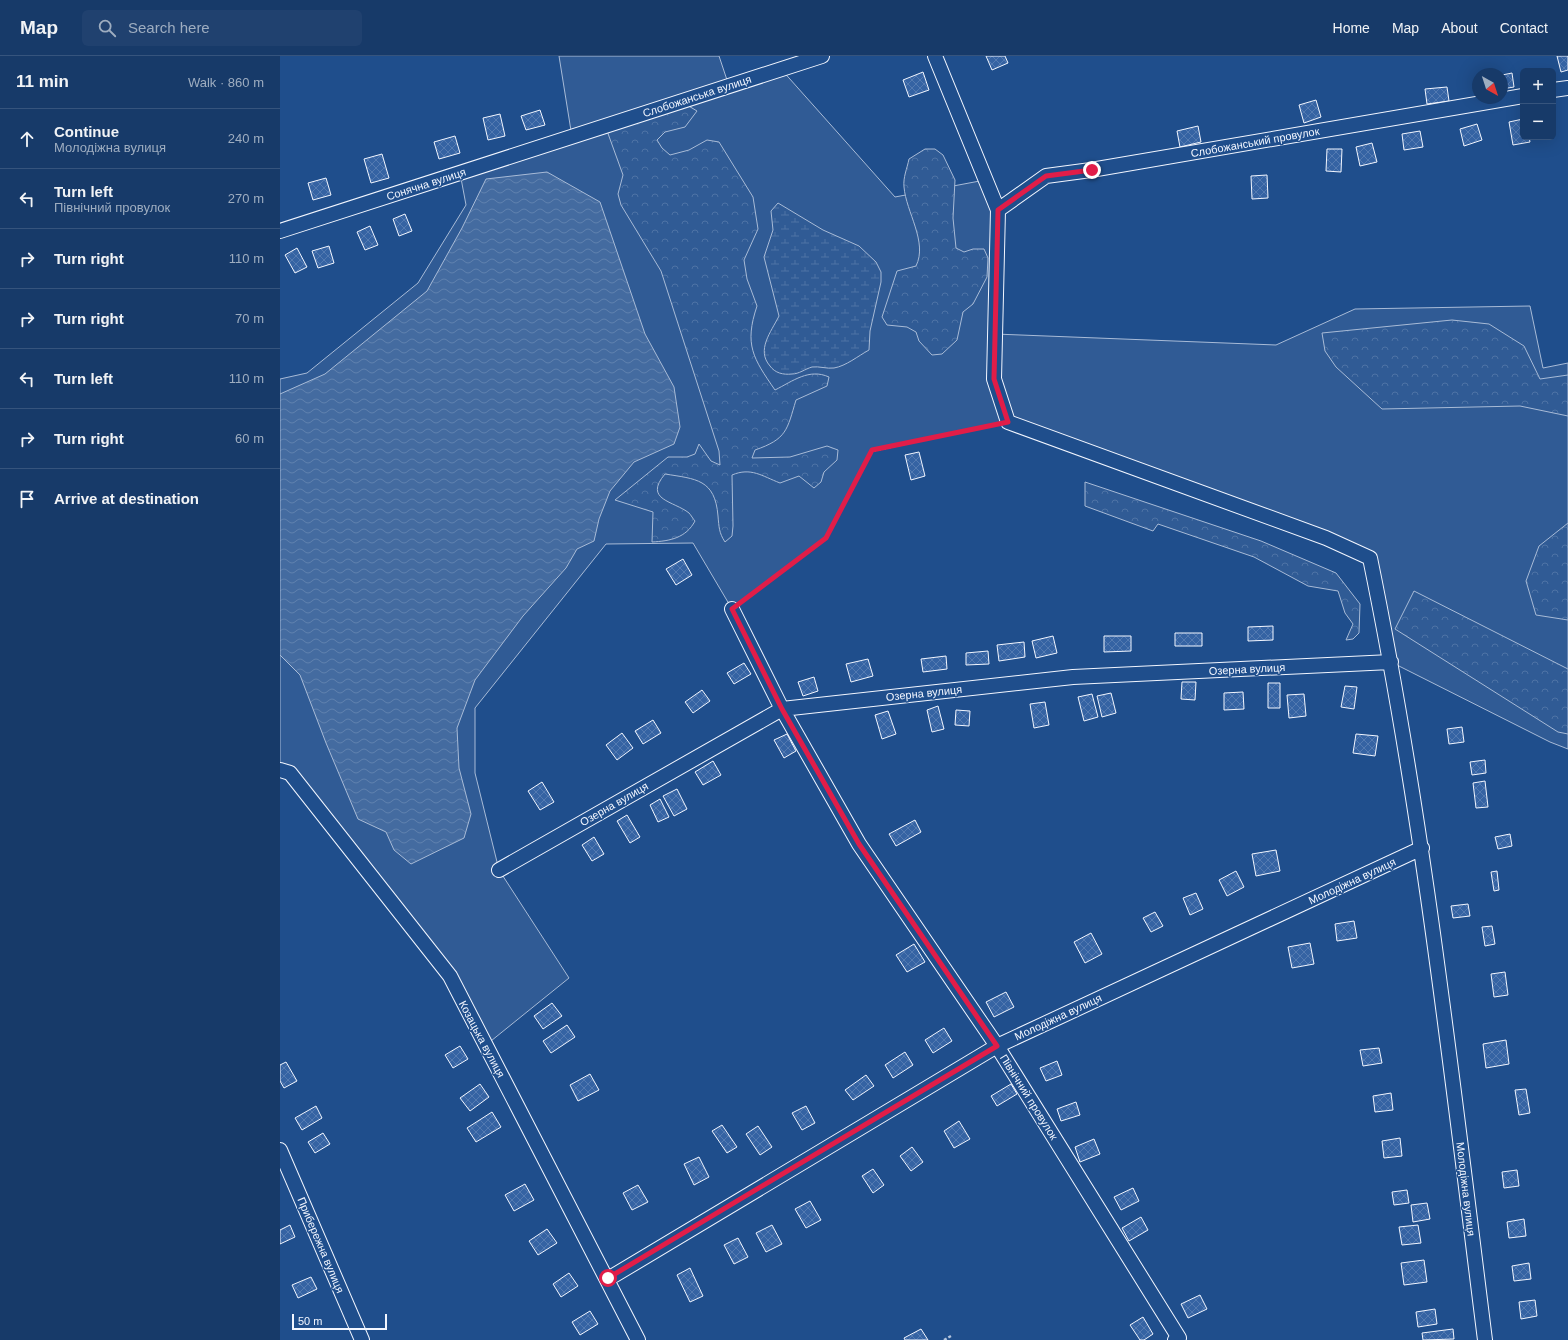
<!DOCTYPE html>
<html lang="en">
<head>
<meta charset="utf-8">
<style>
	:root { --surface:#173a69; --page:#20416f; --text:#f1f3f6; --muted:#9eadc0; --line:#36547d }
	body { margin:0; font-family:Helvetica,sans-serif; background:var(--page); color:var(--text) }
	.controls { position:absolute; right:12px; top:12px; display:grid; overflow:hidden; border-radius:6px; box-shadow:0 4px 16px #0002 }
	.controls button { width:36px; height:36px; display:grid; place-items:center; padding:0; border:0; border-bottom:1px solid var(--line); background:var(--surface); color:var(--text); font:20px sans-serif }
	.compass { position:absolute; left:1192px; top:12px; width:36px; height:36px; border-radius:50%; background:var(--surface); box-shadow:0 4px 16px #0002; rotate:141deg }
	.scale { position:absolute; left:12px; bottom:10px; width:95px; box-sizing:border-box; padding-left:4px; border:2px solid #f2f6ff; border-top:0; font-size:11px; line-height:14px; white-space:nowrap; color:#f2f6ff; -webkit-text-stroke:3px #1f4e8c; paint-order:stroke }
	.stop { position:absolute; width:12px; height:12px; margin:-9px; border:3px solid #e11d48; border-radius:50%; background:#fff }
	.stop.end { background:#e11d48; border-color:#fff; box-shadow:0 1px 4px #0008 }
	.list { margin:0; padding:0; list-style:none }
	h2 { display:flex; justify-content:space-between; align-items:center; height:52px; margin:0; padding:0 16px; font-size:17px }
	h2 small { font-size:13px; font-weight:400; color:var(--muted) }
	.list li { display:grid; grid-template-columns:26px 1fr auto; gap:12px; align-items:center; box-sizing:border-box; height:60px; padding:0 16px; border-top:1px solid var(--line) }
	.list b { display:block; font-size:15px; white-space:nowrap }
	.list p { margin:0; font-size:13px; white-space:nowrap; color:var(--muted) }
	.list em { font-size:13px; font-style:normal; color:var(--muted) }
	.icon { flex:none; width:22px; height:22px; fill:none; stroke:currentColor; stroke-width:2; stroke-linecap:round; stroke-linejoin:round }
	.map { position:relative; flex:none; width:1288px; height:1284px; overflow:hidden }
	header { display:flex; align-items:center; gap:24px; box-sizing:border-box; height:56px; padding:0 20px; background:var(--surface); border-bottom:1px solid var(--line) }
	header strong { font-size:19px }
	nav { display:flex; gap:22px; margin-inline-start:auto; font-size:14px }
	.search { width:280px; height:36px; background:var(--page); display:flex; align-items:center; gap:10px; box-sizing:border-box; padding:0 14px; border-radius:6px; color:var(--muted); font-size:15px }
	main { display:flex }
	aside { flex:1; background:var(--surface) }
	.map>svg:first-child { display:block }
</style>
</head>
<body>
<header>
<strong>Map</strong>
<div class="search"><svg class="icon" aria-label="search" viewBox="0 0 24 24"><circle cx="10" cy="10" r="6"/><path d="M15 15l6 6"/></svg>Search here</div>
<nav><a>Home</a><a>Map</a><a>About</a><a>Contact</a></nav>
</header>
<main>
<aside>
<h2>11 min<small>Walk · 860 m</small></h2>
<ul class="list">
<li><svg class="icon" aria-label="ahead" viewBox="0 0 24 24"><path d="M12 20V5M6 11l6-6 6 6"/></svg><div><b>Continue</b><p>Молодіжна вулиця</p></div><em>240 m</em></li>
<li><svg class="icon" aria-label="left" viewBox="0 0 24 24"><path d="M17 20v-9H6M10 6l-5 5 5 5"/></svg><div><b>Turn left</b><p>Північний провулок</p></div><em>270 m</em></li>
<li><svg class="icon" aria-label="right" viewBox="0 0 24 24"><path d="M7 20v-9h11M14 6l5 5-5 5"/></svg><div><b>Turn right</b></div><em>110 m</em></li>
<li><svg class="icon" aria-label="right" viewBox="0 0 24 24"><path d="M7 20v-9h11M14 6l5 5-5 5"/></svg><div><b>Turn right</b></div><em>70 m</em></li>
<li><svg class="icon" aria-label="left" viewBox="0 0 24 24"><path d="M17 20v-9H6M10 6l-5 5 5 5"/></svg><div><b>Turn left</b></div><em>110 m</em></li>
<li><svg class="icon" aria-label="right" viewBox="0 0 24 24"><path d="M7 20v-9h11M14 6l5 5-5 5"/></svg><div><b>Turn right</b></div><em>60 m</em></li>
<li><svg class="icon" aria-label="arrive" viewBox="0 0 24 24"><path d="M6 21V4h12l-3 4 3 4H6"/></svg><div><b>Arrive at destination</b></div></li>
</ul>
</aside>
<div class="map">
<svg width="1288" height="1284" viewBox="0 0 1288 1284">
	<defs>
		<pattern id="forest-crowns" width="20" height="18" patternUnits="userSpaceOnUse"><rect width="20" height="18" fill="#305b95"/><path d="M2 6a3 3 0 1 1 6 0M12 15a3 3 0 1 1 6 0" fill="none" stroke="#4e73a5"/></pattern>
		<pattern id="wetland-marsh" width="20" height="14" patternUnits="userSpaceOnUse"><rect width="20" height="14" fill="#305b95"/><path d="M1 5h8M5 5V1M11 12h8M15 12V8" fill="none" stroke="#4e73a5"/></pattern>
		<pattern id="water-waves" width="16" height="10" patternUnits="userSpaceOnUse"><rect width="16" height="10" fill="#446ba0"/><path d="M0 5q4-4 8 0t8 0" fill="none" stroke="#5f81ae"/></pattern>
		<pattern id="building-cross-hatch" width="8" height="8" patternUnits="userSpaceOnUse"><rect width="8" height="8" fill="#3563a3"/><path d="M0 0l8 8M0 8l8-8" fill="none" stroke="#537ab1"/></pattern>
	</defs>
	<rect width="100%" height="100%" fill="#1f4e8c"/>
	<path fill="#305b95" stroke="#a8bbd7" d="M279 0H439L449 30 501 13 615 141 705 124 718 154 715 278 996 289 1075 253 1250 250 1263 312 1288 307V693L1270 686 1111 606 1090 502 728 366 592 395 546 482 452 553 413 487 326 488 195 652V717L219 814 289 922 206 989 170 920 0 714V323L27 317 138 227 186 149 180 117 292 81Z"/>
	<path fill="url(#forest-crowns)" stroke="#a8bbd7" d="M407 49 417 55 405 71 385 76 377 84 382 92 390 99 409 94 427 84 439 86 473 141 478 173 464 204 467 223 477 250C464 289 473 302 495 334 513 325 529 312 549 321L547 330 516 344C507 374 507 383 475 394L472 402 510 401 547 390 558 394 557 404 544 416 541 426 534 432 519 420 500 427C482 420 471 411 452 419L453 470 452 480 445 486C439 477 439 471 438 460 435 423 416 423 385 418 363 444 394 445 409 457 411 459 413 463 415 465 406 482 390 485 372 486L373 456 335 444 388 401H407L415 398 419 388 431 405 440 409 439 395 381 215 341 149 338 138 343 119 326 72Z
		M645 93H655L663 99 675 124 673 162 676 192 684 196 693 193H704L708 202 707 221 693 248 683 256 677 284 662 298 652 299 639 285 636 276 627 271 607 269 602 261 617 215 636 210C648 186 626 156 624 131 623 121 627 113 629 103Z
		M1172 264 1209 268 1244 290 1260 323 1288 319V360L1240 350 1102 353 1056 311 1045 295 1042 277Z
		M805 426 981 485 1056 517 1080 548 1079 577 1073 583 1066 584 1073 568 1065 557 1058 535 1028 530 974 501 878 468 873 475 805 450Z
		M1288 467V564L1256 559 1246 525 1259 490Z
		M1134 535 1288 613V678L1278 676 1115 573Z"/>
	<path fill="url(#wetland-marsh)" stroke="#a8bbd7" d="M498 147 543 174 579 190 596 206 601 216V226L590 275 589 294C578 300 566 310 554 312 547 313 539 310 532 311 525 313 519 318 512 318 503 319 495 317 490 310 476 294 491 276 499 260L484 201 493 174 491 155Z"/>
	<path fill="url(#water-waves)" stroke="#a8bbd7" d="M267 116 320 146 365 278 394 331 400 371 394 388 354 406 330 435 319 463 314 485 297 493 286 512 243 560 195 624 177 672 179 712 191 758 184 782 131 808 114 794 106 776 78 763 46 687 20 619 0 599V338L45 318 147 235 182 172 206 123Z"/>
	<path fill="url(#building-cross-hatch)" stroke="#f2f6ff" d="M706 0H725L728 7 712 14Z
		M1277 0H1288V14L1281 16Z
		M643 16 649 34 629 41 623 24Z
		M1232 17 1234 31 1222 33V19Z
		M1167 31 1169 45 1147 48 1145 33Z
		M1036 44 1041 61 1024 67 1019 49Z
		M260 54 265 69 246 74 241 60Z
		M220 58 225 80 208 84 203 62Z
		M1243 63V81H1249L1250 86 1233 89 1229 66Z
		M1197 68 1202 84 1184 90 1180 73Z
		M918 70 921 86 900 91 897 75Z
		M1140 75 1143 91 1124 94 1122 78Z
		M175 80 180 97 159 103 154 86Z
		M1092 87 1097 106 1080 110 1076 91Z
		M1047 93H1062L1061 116 1046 115Z
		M102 98 109 122 91 127 84 103Z
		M987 119 988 142 972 143 971 120Z
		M46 122 51 139 33 144 28 127Z
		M125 158 132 175 119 180 113 163Z
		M90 170 98 189 85 194 77 176Z
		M49 190 54 207 38 212 32 195Z
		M17 192 27 211 15 217 5 199Z
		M639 396 645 420 631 424 625 399Z
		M403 503 412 519 396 529 386 513Z
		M993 570V584L968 585V571Z
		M895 577H922V590H895Z
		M773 580 777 597 756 602 752 585Z
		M824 580H851V595L824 596Z
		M744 586 745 601 719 605 717 589Z
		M708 595 709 608 686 609V597Z
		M666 600 667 613 643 616 641 603Z
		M588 603 593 620 571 626 566 608Z
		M464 607 471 618 454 628 447 617Z
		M534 621 538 635 523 640 518 626Z
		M902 626H916L915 644 901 643Z
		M988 627H1000V652H988Z
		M1065 630 1077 631 1074 653 1061 651Z
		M422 634 430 645 413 657 405 646Z
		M963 636 964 653 944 654V637Z
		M831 637 836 657 822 661 817 640Z
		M812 638 818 661 804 665 798 641Z
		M1024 638 1026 660 1009 662 1007 639Z
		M765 646 769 669 754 672 750 648Z
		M658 650 664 673 652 676 647 654Z
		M676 654 690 655 689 670 675 669Z
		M608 655 616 678 602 683 595 659Z
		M373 664 381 677 363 688 355 675Z
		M1182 671 1184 686 1169 688 1167 673Z
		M342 677 353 692 337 704 326 689Z
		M507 678 516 695 504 702 494 684Z
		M1076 678 1098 680 1095 700 1073 697Z
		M1205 704 1206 717 1192 719 1190 706Z
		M433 705 441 719 423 729 415 716Z
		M1205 725 1208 751 1196 752 1193 727Z
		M262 726 274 746 260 754 248 735Z
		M397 733 407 753 394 760 383 740Z
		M380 743 389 761 378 766 370 749Z
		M347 759 360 781 350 787 337 765Z
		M635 764 641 776 616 790 609 778Z
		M1230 778 1232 790 1218 793 1215 781Z
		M314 781 324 798 312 805 302 789Z
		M996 794 1000 815 976 820 972 798Z
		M956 815 964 831 947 840 939 824Z
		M1217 815 1219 834 1214 835 1211 816Z
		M916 837 923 853 910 859 903 842Z
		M1188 848 1190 860 1173 862 1171 850Z
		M875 856 883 870 871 876 863 862Z
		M1074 865 1077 882 1057 885 1055 868Z
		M1212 870 1215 888 1205 890 1202 871Z
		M811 877 822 898 805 907 794 886Z
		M1030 887 1034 908 1012 912 1008 891Z
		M634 888 645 906 627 916 616 899Z
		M1225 916 1228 939 1214 941 1211 918Z
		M726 936 734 951 714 961 706 946Z
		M272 947 282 960 263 973 254 960Z
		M287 969 295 981 271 997 263 985Z
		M664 972 672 985 653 997 645 984Z
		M1226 984 1229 1008 1206 1012 1203 988Z
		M180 990 188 1003 173 1012 165 999Z
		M1099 992 1102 1007 1083 1010 1080 994Z
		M625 996 633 1009 613 1022 605 1009Z
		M777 1005 782 1019 766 1025 760 1012Z
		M6 1006 17 1025 4 1032 0 1025V1009Z
		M310 1018 319 1034 298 1045 290 1029Z
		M586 1019 594 1030 573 1044 565 1034Z
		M200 1028 209 1041 190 1055 180 1042Z
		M731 1028 737 1038 717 1050 711 1040Z
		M1246 1033 1250 1057 1239 1059 1235 1034Z
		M1111 1037 1113 1054 1095 1056 1093 1040Z
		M796 1046 800 1059 781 1065 777 1053Z
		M36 1050 42 1062 22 1074 15 1062Z
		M526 1050 535 1067 522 1074 512 1057Z
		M212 1056 221 1071 196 1086 187 1072Z
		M679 1065 690 1083 674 1092 664 1075Z
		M442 1069 457 1091 447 1097 432 1075Z
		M478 1070 492 1091 480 1099 466 1078Z
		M43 1077 50 1088 35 1097 28 1086Z
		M1120 1082 1122 1100 1104 1102 1102 1085Z
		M814 1083 820 1098 800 1106 795 1091Z
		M632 1091 643 1106 631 1115 620 1100Z
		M419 1101 429 1121 414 1129 404 1108Z
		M593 1113 604 1129 593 1137 582 1120Z
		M1237 1114 1239 1130 1224 1132 1222 1116Z
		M245 1128 254 1144 234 1155 225 1139Z
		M358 1129 368 1146 352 1154 343 1137Z
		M853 1132 859 1145 841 1154 834 1141Z
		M1127 1134 1129 1147 1114 1149 1112 1136Z
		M530 1145 541 1164 526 1172 515 1153Z
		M1147 1147 1150 1163 1133 1166 1131 1149Z
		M861 1161 868 1174 849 1185 842 1172Z
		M1244 1163 1246 1180 1229 1182 1227 1166Z
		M10 1169 15 1181 0 1188V1174Z
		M492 1169 502 1188 486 1196 476 1177Z
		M1138 1169 1141 1187 1122 1189 1119 1171Z
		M267 1173 277 1187 258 1199 249 1185Z
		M458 1182 468 1201 454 1208 444 1189Z
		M1144 1204 1147 1226 1124 1229 1121 1207Z
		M1249 1207 1251 1223 1234 1225 1232 1210Z
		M410 1212 423 1240 410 1246 397 1219Z
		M289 1217 298 1230 281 1241 273 1228Z
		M31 1221 37 1233 18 1242 12 1229Z
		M920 1239 927 1253 908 1262 901 1248Z
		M1255 1244 1257 1260 1241 1263 1239 1246Z
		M1155 1253 1157 1268 1138 1271 1136 1256Z
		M310 1255 318 1268 300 1279 292 1266Z
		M863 1261 873 1278 864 1284H860L850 1269Z
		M641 1273 648 1284H625L624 1282Z
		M1173 1273 1174 1283 1143 1284 1142 1277Z"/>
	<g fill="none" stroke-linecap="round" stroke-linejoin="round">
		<defs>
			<path id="minor" d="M655 0 718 154 714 323 728 366 1046 482 1090 502C1143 760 1172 1022 1205 1284
				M1273 34 1288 32
				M718 154 766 120 811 114 1243 40
				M0 175 542 0
				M452 553 502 653 579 788 717 990 899 1282 895 1284
				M0 714 10 717 170 920 358 1284
				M219 814 502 653 793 621 1111 606
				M0 1094 82 1284
				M328 1223 717 990 1142 792"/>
		</defs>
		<use href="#minor" stroke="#f2f6ff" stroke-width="16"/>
		<path stroke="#b3c4dc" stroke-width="2.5" stroke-dasharray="3 2" stroke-linecap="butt" d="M462 546 546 482 592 395 715 368
			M664 1284 671 1280"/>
		<use href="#minor" stroke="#1f4e8c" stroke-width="14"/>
	</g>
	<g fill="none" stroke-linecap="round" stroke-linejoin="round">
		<path stroke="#e11d48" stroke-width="5" d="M328 1222 717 990 579 788 502 653 452 553 546 482 592 394 728 366 714 323 718 154 766 120 812 114"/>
	</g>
	<g text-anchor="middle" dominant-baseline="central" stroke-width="3" stroke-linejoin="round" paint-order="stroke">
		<g font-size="11" fill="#f2f6ff" stroke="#1f4e8c">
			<text transform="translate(417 40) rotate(-18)">Слобожанська вулиця</text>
			<text transform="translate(975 86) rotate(-10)">Слобожанський провулок</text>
			<text transform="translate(146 128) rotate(-18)">Сонячна вулиця</text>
			<text transform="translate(967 613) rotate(-3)">Озерна вулиця</text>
			<text transform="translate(644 637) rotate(-6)">Озерна вулиця</text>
			<text transform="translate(334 748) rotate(-30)">Озерна вулиця</text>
			<text transform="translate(1072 825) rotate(-25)">Молодіжна вулиця</text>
			<text transform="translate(778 961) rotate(-25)">Молодіжна вулиця</text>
			<text transform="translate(202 983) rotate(62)">Козацька вулиця</text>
			<text transform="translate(749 1041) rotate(58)">Північний провулок</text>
			<text transform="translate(1186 1133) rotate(83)">Молодіжна вулиця</text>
			<text transform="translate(41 1189) rotate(67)">Прибережна вулиця</text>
		</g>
	</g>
</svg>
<div class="controls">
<button>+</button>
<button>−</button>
</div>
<svg class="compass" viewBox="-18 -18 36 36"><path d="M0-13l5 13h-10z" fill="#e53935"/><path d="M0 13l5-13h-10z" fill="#9eadc0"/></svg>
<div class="scale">50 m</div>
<div class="stop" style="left:328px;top:1222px"></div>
<div class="stop end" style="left:812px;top:114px"></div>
</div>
</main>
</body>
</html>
